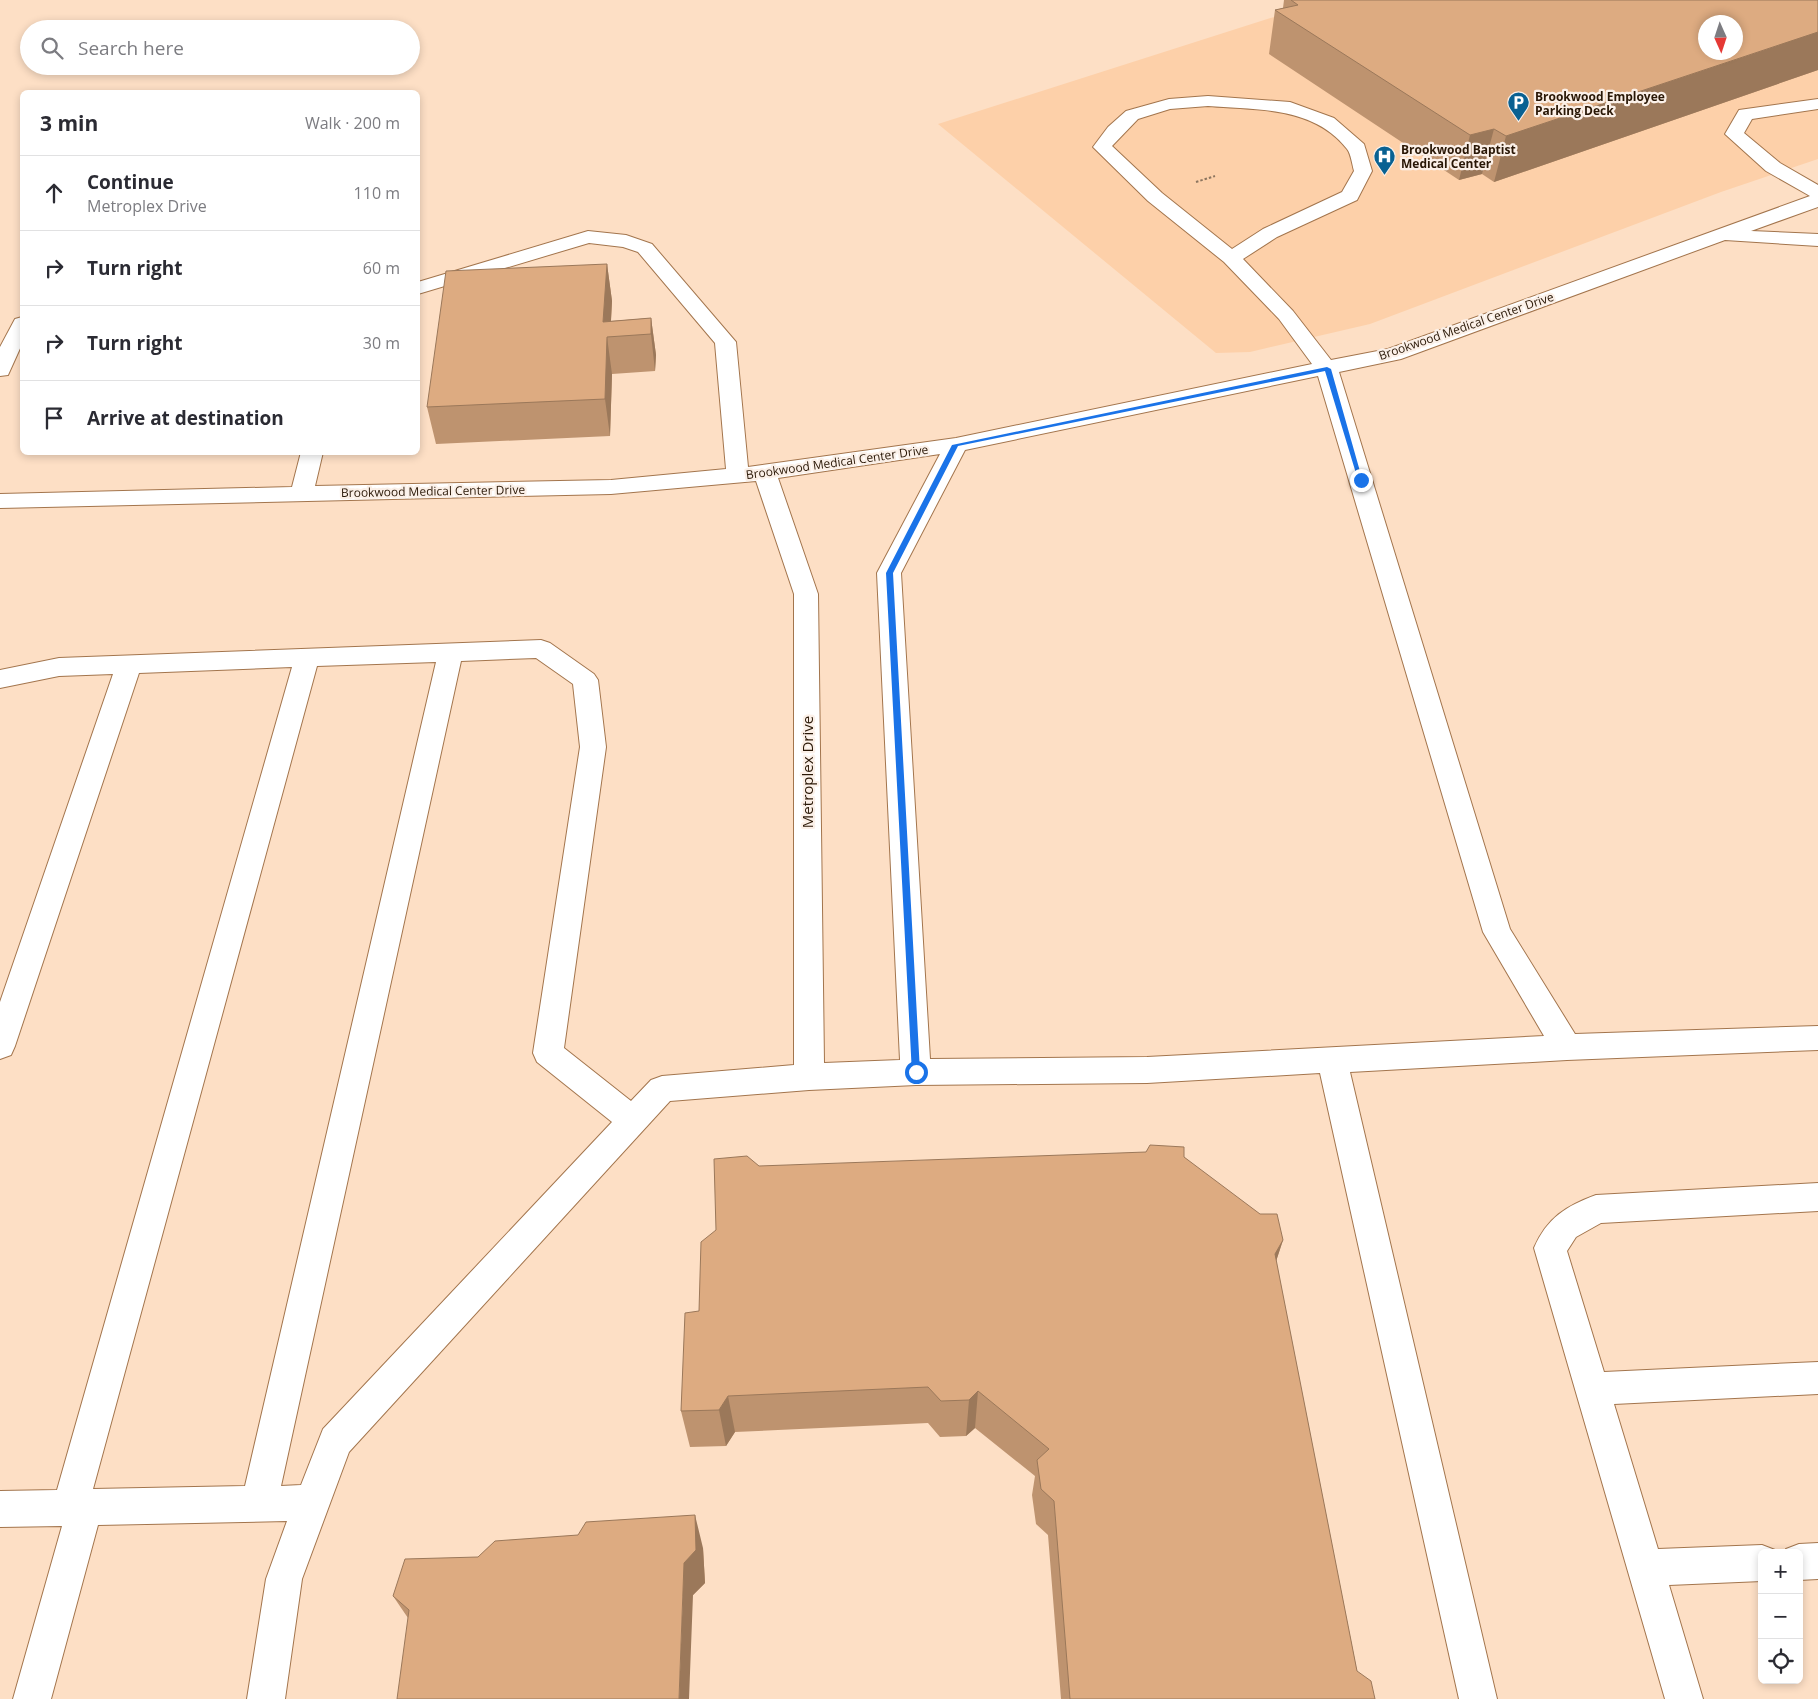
<!DOCTYPE html>
<html lang="en">
<head>
<meta charset="utf-8">
<style>
	:root { --surface:#fff; --page:#f7f7f7; --text:#2b2b33; --muted:#7c7c81; --line:#e1e1e2 }
	body { margin:0; font-family:"Open Sans",sans-serif; background:var(--page); color:var(--text) }
	.controls { position:absolute; right:15px; bottom:15px; display:grid; overflow:hidden; border-radius:8px; box-shadow:0 2px 8px #0003 }
	.controls button { width:45px; height:45px; display:grid; place-items:center; padding:0; border:0; border-bottom:1px solid var(--line); background:var(--surface); color:var(--text); font:25px sans-serif }
	.compass { position:absolute; left:1698px; top:15px; width:45px; height:45px; border-radius:50%; background:var(--surface); box-shadow:0 2px 8px #0003; rotate:177deg }
	.stop { position:absolute; width:15px; height:15px; margin:-11px; border:4px solid #1a73e8; border-radius:50%; background:#fff }
	.stop.end { background:#1a73e8; border-color:#fff; box-shadow:0 1px 5px #0008 }
	.list { margin:0; padding:0; list-style:none }
	h2 { display:flex; justify-content:space-between; align-items:center; height:65px; margin:0; padding:0 20px; font-size:21px }
	h2 small { font-size:16px; font-weight:400; color:var(--muted) }
	.list li { display:grid; grid-template-columns:32px 1fr auto; gap:15px; align-items:center; box-sizing:border-box; height:75px; padding:0 20px; border-top:1px solid var(--line) }
	.list b { display:block; font-size:19px; white-space:nowrap }
	.list p { margin:0; font-size:16px; white-space:nowrap; color:var(--muted) }
	.list em { font-size:16px; font-style:normal; color:var(--muted) }
	.icon { flex:none; width:28px; height:28px; fill:none; stroke:currentColor; stroke-width:2; stroke-linecap:round; stroke-linejoin:round }
	.map { position:relative; flex:none; width:1818px; height:1699px; overflow:hidden }
	.search { position:absolute; background:var(--surface); box-shadow:0 2px 8px #0003; left:20px; top:20px; width:400px; height:55px; display:flex; align-items:center; gap:12px; box-sizing:border-box; padding:0 18px; border-radius:28px; color:var(--muted); font-size:19px }
	.panel { position:absolute; background:var(--surface); box-shadow:0 2px 8px #0003; left:20px; top:90px; width:400px; height:365px; border-radius:8px }
	.map>svg:first-child { display:block }
</style>
</head>
<body>
<div class="map">
<svg width="1818" height="1699" viewBox="0 0 1818 1699">
	<rect width="100%" height="100%" fill="#fddfc5"/>
	<path fill="#fdd0a9" fill-rule="evenodd" d="M1327 0H1818V159L1721 192 1370 324 1250 352 1216 353 938 124ZM1706 22H1736V52H1706Z"/>
	<g fill="none" stroke-linecap="round" stroke-linejoin="round">
		<defs>
			<path id="minor" d="M1208 96 1290 102 1334 118 1364 144 1372 171 1357 200 1277 237 1243 259 1293 311 1331 360 1388 349 1810 196 1766 171 1725 134 1739 110 1818 99V109L1752 119 1744 133 1780 163 1818 185V207L1751 231 1818 234V246L1725 240 1401 359 1339 372 1510 929 1575 1034 1818 1026V1050L1567 1060 1350 1072 1497 1699H1459L1320 1073 1147 1083 916 1085 809 1090 670 1101 349 1452 302 1579 285 1699H247L266 1579 287 1521 98 1525 51 1699H13L62 1526 0 1527V1491L57 1490 292 667 139 673 15 1046 11 1055 0 1059V1002L113 674 59 676 0 688V670L59 658 541 640 550 643 594 674 598 680 606 747 564 1048 631 1101 651 1080 662 1076 794 1065V594L756 481 611 494 0 508V494L292 487 301 452H323L315 486 611 480 726 469 715 343 638 252 623 247 589 243 418 294V282L588 231 626 235 652 244 736 342 748 467 956 438 1312 364 1279 319 1224 262 1148 201 1093 147 1108 127 1126 111 1169 99ZM1208 106C1256 110 1314 106 1347 149 1351 154 1352 164 1354 171L1342 192 1263 229 1232 249 1162 193 1112 146 1138 119 1170 109ZM1318 376 1483 932 1544 1036 1147 1057 930 1059 901 573 965 450ZM940 454 877 573 900 1060 824 1063 818 594 778 478ZM536 658 573 684 580 747 533 1053 537 1062 612 1122 323 1429 301 1485 281 1486 461 661ZM436 662 245 1486 93 1489 317 666Z
				M22 317V344L8 375 0 376V347L15 319Z
				M1818 1183V1211L1601 1223 1576 1237 1567 1251 1604 1372 1818 1362V1394L1614 1404 1658 1549 1762 1545 1775 1550 1776 1553H1762V1581L1669 1585 1703 1699H1665L1534 1248C1547 1218 1566 1206 1596 1195Z
				M1818 1543V1579L1799 1580V1553H1785L1786 1549 1799 1544Z"/>
		</defs>
		<use href="#minor" stroke="#a3754d" stroke-width="2"/>
		<path stroke="#8c755f" stroke-width="2" stroke-dasharray="2.5 2" stroke-linecap="butt" d="M1196 182 1215 176"/>
		<use href="#minor" fill="#fff" fill-rule="evenodd"/>
	</g>
	<path fill="#be936f" d="M1284 0H1818V70L1494 182 1482 174 1459 180 1269 54 1275 10 1283 8Z
		M607 264 612 301 611 321 651 318 656 355 655 371 612 374 610 436 436 444 427 407Z
		M1184 1157 1283 1240 1276 1261 1357 1671 1375 1699H1061L1048 1535 1036 1524 1032 1495 1035 1476 975 1428 966 1436 940 1437 928 1423 735 1432 726 1446 690 1447 681 1411 699 1311 716 1230 759 1166Z
		M703 1548 705 1583 693 1595 408 1618 393 1596Z"/>
	<path fill="#9b785a" d="M1818 32V70L1494 182 1506 136Z
		M1494 129 1482 174 1459 180 1470 135Z
		M607 264 612 301 610 337H607L612 374 610 436 605 399 603 322Z
		M651 318 656 355 655 371 651 334Z
		M1283 1240 1270 1280 1275 1254Z
		M978 1391 975 1428 966 1436 969 1400Z
		M728 1396 735 1432 726 1446 719 1410Z
		M695 1515 703 1548 705 1583 693 1595 689 1699H679L684 1563Z"/>
	<path fill="#ddab81" stroke="#9b785a" fill-rule="evenodd" d="M1291 0H1818V32L1506 136 1494 129 1470 135 1275 10 1298 5ZM1706 22H1736V52H1706Z
		M607 264 603 322 651 318V334L607 337 605 399 427 407 446 271Z
		M1150 1145 1184 1147V1157L1260 1214H1277L1283 1240 1275 1254 1357 1671 1371 1681 1375 1699H1070L1054 1501 1041 1489 1037 1460 1049 1449 978 1391 969 1400 941 1401 928 1387 728 1396 719 1410 681 1411 685 1313 699 1311 701 1242 716 1230 714 1159 747 1156 759 1166 1146 1152Z
		M695 1515 696 1550 684 1563 679 1699H397L409 1610 393 1596 405 1559 478 1557 495 1541 578 1535 586 1522Z"/>
	<path fill="#1a73e8" d="M1327 367 1331 369 1363 482 1358 480 1325 371 958 446 893 573 920 1072 919 1074H912L886 573 952 445Z"/>
	<defs>
		<symbol id="parking-pin" viewBox="-11 -11 22 30"><path d="M0 17L-7.5 6A9.5 9.5 0 1 1 7.5 6Z" fill="#096192" stroke="#fbf0e8"/><path d="M-3.5-5.5H1a3.5 3.5 0 0 1 0 7H-1V5.5H-3.5ZM-1-3.4V-.6H.8a1.4 1.4 0 0 0 0-2.8Z" fill="#fff"/></symbol>
		<symbol id="hospital-pin" viewBox="-11 -11 22 30"><path d="M0 17L-7.5 6A9.5 9.5 0 1 1 7.5 6Z" fill="#096192" stroke="#fbf0e8"/><path d="M-5-5h3v3.5h4V-5h3V5h-3V1.5h-4V5h-3Z" fill="#fff"/></symbol>
	</defs>
	<g fill-rule="evenodd">
		<use href="#parking-pin" x="1506" y="90" width="25" height="34"/>
		<use href="#hospital-pin" x="1372" y="144" width="25" height="34"/>
	</g>
	<g text-anchor="middle" dominant-baseline="central" stroke-width="4.5" stroke-linejoin="round" paint-order="stroke">
		<g font-size="12" font-weight="bold" fill="#291706" stroke="#fbf0e8" text-anchor="start">
			<text x="1535" y="96">Brookwood Employee<tspan x="1535" dy="14">Parking Deck</tspan></text>
			<text x="1401" y="149">Brookwood Baptist<tspan x="1401" dy="14">Medical Center</tspan></text>
		</g>
		<g font-size="12" fill="#291706" stroke="#fbf0e8">
			<text transform="translate(1466 326) rotate(-19)">Brookwood Medical Center Drive</text>
			<text transform="translate(837 462) rotate(-8)">Brookwood Medical Center Drive</text>
			<text transform="translate(433 491) rotate(-1)">Brookwood Medical Center Drive</text>
		</g>
		<g font-size="15" fill="#291706" stroke="#fbf0e8">
			<text transform="translate(807 772) rotate(-90)">Metroplex Drive</text>
		</g>
	</g>
</svg>
<div class="controls">
<button>+</button>
<button>−</button>
<button><svg class="icon" aria-label="locate" viewBox="0 0 24 24"><circle cx="12" cy="12" r="6"/><path d="M12 2v4M12 18v4M2 12h4M18 12h4"/></svg></button>
</div>
<svg class="compass" viewBox="-18 -18 36 36"><path d="M0-13l5 13h-10z" fill="#e53935"/><path d="M0 13l5-13h-10z" fill="#7c7c81"/></svg>
<div class="stop" style="left:916px;top:1072px"></div>
<div class="stop end" style="left:1361px;top:480px"></div>
<div class="search"><svg class="icon" aria-label="search" viewBox="0 0 24 24"><circle cx="10" cy="10" r="6"/><path d="M15 15l6 6"/></svg>Search here</div>
<section class="panel">
<h2>3 min<small>Walk · 200 m</small></h2>
<ul class="list">
<li><svg class="icon" aria-label="ahead" viewBox="0 0 24 24"><path d="M12 20V5M6 11l6-6 6 6"/></svg><div><b>Continue</b><p>Metroplex Drive</p></div><em>110 m</em></li>
<li><svg class="icon" aria-label="right" viewBox="0 0 24 24"><path d="M7 20v-9h11M14 6l5 5-5 5"/></svg><div><b>Turn right</b></div><em>60 m</em></li>
<li><svg class="icon" aria-label="right" viewBox="0 0 24 24"><path d="M7 20v-9h11M14 6l5 5-5 5"/></svg><div><b>Turn right</b></div><em>30 m</em></li>
<li><svg class="icon" aria-label="arrive" viewBox="0 0 24 24"><path d="M6 21V4h12l-3 4 3 4H6"/></svg><div><b>Arrive at destination</b></div></li>
</ul>
</section>
</div>
</body>
</html>
